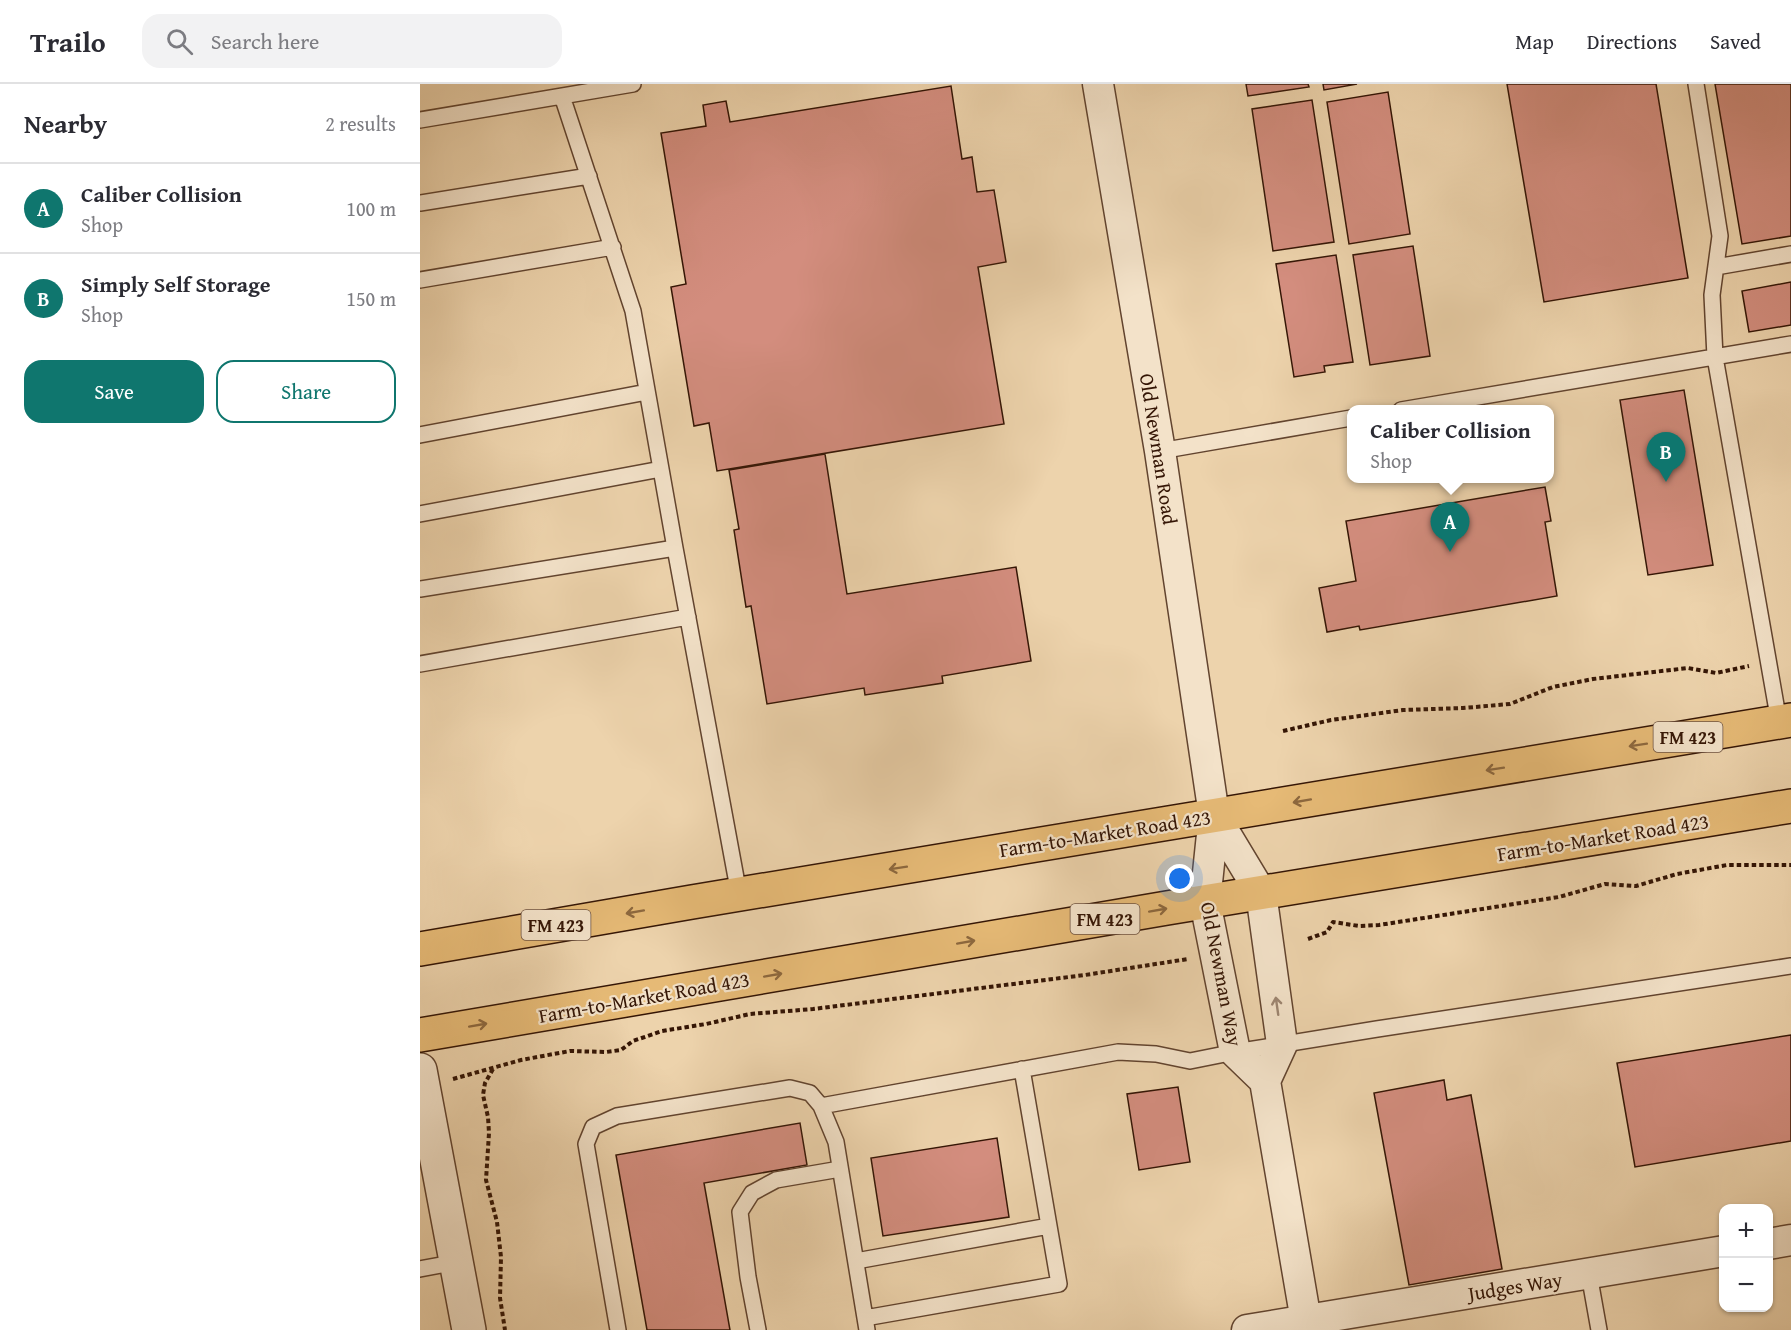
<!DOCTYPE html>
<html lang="en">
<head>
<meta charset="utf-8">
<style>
	:root { --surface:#fff; --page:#f2f2f3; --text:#2b2b33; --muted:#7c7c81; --line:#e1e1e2; --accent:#0f766e }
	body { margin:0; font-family:"Gentium Book Plus",serif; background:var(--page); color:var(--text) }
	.controls { position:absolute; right:18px; bottom:18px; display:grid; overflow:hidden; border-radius:12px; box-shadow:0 2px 4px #0004 }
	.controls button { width:54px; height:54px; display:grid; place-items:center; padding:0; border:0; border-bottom:2px solid var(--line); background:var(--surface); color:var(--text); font:30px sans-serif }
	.you { position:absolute; left:760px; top:795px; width:21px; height:21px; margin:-15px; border:4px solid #fff; border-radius:50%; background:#1a73e8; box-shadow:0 0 0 9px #1a73e833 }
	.badge { display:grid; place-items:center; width:39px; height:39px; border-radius:50%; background:var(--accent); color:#fff; font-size:20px; font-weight:700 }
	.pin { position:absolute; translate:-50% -50px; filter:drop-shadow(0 2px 3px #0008) }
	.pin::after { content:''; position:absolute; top:32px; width:21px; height:18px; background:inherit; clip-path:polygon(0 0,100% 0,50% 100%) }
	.popup { position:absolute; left:927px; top:321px; width:207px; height:78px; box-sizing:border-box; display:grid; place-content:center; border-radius:12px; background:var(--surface); filter:drop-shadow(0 2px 4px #0005); font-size:20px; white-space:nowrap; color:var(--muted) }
	.popup b { font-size:22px; color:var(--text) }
	.popup::after { content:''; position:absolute; left:50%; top:100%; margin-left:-12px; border:12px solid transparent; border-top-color:var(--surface) }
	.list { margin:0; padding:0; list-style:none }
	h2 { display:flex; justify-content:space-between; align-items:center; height:78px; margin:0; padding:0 24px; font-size:26px }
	h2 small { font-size:20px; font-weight:400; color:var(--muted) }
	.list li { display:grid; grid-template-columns:39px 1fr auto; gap:18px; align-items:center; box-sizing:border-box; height:90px; padding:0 24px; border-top:2px solid var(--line) }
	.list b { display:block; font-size:22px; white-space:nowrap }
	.list p { margin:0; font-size:20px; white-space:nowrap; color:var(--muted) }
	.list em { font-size:20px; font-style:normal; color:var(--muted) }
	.actions { display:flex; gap:12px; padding:18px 24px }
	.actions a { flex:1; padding:14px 0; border:2px solid var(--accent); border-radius:18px; text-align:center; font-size:21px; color:var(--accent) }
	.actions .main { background:var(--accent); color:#fff }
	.icon { flex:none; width:33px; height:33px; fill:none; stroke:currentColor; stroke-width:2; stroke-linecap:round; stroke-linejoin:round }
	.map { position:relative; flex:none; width:1371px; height:1246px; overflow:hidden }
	header { display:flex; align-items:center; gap:36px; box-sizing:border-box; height:84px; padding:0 30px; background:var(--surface); border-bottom:2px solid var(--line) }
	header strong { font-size:28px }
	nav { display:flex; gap:33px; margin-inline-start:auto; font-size:21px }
	.search { width:420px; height:54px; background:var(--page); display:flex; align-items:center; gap:15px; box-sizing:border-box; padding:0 21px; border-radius:18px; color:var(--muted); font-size:22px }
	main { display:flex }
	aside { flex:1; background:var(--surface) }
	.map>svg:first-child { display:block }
</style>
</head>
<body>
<header>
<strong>Trailo</strong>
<div class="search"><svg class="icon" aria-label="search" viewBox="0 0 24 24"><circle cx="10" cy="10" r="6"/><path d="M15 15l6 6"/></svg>Search here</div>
<nav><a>Map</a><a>Directions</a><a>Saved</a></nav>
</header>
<main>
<aside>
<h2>Nearby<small>2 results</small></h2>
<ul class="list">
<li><span class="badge">A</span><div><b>Caliber Collision</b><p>Shop</p></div><em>100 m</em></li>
<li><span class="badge">B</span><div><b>Simply Self Storage</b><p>Shop</p></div><em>150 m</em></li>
</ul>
<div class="actions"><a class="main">Save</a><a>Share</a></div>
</aside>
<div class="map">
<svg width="1371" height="1246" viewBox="0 0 1371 1246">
	<rect width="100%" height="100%" fill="#edd3ac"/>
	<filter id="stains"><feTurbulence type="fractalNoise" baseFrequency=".00333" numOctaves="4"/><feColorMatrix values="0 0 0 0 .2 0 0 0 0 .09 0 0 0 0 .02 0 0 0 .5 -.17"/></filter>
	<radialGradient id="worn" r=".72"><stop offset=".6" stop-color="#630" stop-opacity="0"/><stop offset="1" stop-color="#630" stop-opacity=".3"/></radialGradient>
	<path fill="#d38d7e" stroke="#341505" stroke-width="1.5" d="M826 0H888L889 3 828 12Z
		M903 0H937L904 6Z
		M1087 0H1236L1268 194 1124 218Z
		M1295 0H1371V152L1322 160Z
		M531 2 542 75 552 73 557 108 574 106 586 178 558 183 584 340 297 387 289 339 274 342 251 203 266 200 241 49 286 42 283 21 306 17 310 38Z
		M968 8 990 150 929 160 907 18Z
		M892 16 914 158 853 167 832 25Z
		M993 162 1010 272 950 281 933 171Z
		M916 171 933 278 904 282 905 288 874 293 856 180Z
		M1371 198V241L1329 248 1322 207Z
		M1264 306 1293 481 1228 491 1200 316Z
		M405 370 427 510 596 483 611 577 522 592 523 599 445 611 444 604 347 620 331 522 326 523 314 446 319 445 309 386Z
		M1125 403 1131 437 1125 438 1137 512 940 546 939 542 907 548 899 504 936 497 926 437Z
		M1371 951V1057L1215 1083 1197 979Z
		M1024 996 1027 1016 1051 1011 1082 1185 989 1201 954 1009Z
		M758 1003 770 1078 719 1086 707 1010Z
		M380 1039 387 1081 284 1099 310 1246H227L196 1071Z
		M577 1054 589 1133 463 1152 451 1074Z"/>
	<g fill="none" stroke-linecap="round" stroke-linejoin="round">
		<defs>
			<path id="service" d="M1276 0 1300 152 1292 211 1295 273 1359 638
				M142 12 213 227 255 464 319 810
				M0 36 213 0
				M0 119 169 92
				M1296 183 1371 170
				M0 196 193 163
				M981 326 1371 260
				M0 351 227 308
				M740 367 931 334
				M0 430 241 385
				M0 505 255 464
				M0 580 268 533
				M401 1022 698 968 736 970 770 977 815 968 957 945 1371 882
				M436 1177 629 1142
				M0 1185 37 1178
				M1169 1190 1179 1246
				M445 1234 639 1200 602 985
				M198 1246 166 1060 173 1043 197 1032 370 1004 390 1009 401 1022 416 1058 447 1246
				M338 1246 328 1193 320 1128 332 1109 356 1096 420 1085"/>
			<path id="minor" d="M678 0 740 367 794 731 785 818 815 968 845 997
				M794 731 841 809 862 960 845 997 886 1237
				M1348 1160 1371 1156
				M827 1246 1304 1167"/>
			<path id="tertiary" d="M0 986 49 1246"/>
			<path id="primary" d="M0 865 272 818 1371 636
				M0 951 747 824 1371 722"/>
		</defs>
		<use href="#service" stroke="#62442f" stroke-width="18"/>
		<use href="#minor" stroke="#62442f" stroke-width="33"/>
		<use href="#tertiary" stroke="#62442f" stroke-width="36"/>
		<use href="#primary" stroke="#341505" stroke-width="36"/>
		<path stroke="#341505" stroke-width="4" stroke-dasharray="4.5 3" stroke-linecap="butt" d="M863 647 911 636 983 626 1043 624 1090 620 1133 603 1173 595 1268 584 1296 589 1329 582
			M888 855 907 848 913 838 939 842 959 841 1139 813 1185 800 1216 802 1257 790 1307 781H1371
			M73 985 65 999 63 1011 68 1033 69 1049 66 1096 77 1138 81 1173 80 1214 85 1246
			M33 995 101 976 150 967 186 968 201 966 213 957 242 947 286 940 330 930 393 925 665 891 768 875"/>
		<use href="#service" stroke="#f3e2c9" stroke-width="15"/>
		<use href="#minor" stroke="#f3e2c9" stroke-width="30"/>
		<use href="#tertiary" stroke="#f3e2c9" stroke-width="33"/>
		<use href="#primary" stroke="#e6ba76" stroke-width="33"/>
	</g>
	<defs><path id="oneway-shaft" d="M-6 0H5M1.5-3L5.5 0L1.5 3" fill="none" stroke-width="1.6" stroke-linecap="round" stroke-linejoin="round" transform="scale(1.5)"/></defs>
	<g stroke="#8d683e">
		<use href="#oneway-shaft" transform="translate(1218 661) rotate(171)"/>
		<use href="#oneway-shaft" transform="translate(1075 685) rotate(171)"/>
		<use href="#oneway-shaft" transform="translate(882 717) rotate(170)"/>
		<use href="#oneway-shaft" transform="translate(478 784) rotate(171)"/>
		<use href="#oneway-shaft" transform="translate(738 826) rotate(-10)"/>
		<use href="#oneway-shaft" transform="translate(215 828) rotate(170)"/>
		<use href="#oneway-shaft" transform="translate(546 858) rotate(-10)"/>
		<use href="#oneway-shaft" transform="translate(353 891) rotate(-10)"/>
		<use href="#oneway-shaft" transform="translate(58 941) rotate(-10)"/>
	</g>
	<use stroke="#9d8671" href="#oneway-shaft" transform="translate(857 922) rotate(-98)"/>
	<g text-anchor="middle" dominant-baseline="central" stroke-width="4.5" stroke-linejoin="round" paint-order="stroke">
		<g fill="#f3e2c9" stroke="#6d5240" stroke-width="1.5">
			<rect x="1233.5" y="638" width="69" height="30" rx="4.5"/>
			<rect x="650.5" y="820" width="69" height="30" rx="4.5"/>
			<rect x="101.5" y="826" width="69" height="30" rx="4.5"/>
		</g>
		<g font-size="18" font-weight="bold" fill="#341505">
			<text x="1268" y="653">FM 423</text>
			<text x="685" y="835">FM 423</text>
			<text x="136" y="841">FM 423</text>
		</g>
		<g font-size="20" fill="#341505" stroke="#f3e2c9">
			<text transform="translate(739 365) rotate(81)">Old Newman Road</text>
			<text transform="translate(685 749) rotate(-9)">Farm-to-Market Road 423</text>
			<text transform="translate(1183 753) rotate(-9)">Farm-to-Market Road 423</text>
			<text transform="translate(802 890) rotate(79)">Old Newman Way</text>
			<text transform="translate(224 913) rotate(-10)">Farm-to-Market Road 423</text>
			<text transform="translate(1095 1202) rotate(-9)">Judges Way</text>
		</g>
	</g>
	<rect width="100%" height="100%" filter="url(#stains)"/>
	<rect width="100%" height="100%" fill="url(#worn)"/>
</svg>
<div class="controls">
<button>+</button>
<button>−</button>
</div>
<div class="you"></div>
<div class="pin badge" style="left:1030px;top:468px">A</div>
<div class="popup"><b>Caliber Collision</b>Shop</div>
<div class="pin badge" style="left:1246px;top:398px">B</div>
</div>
</main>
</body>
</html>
